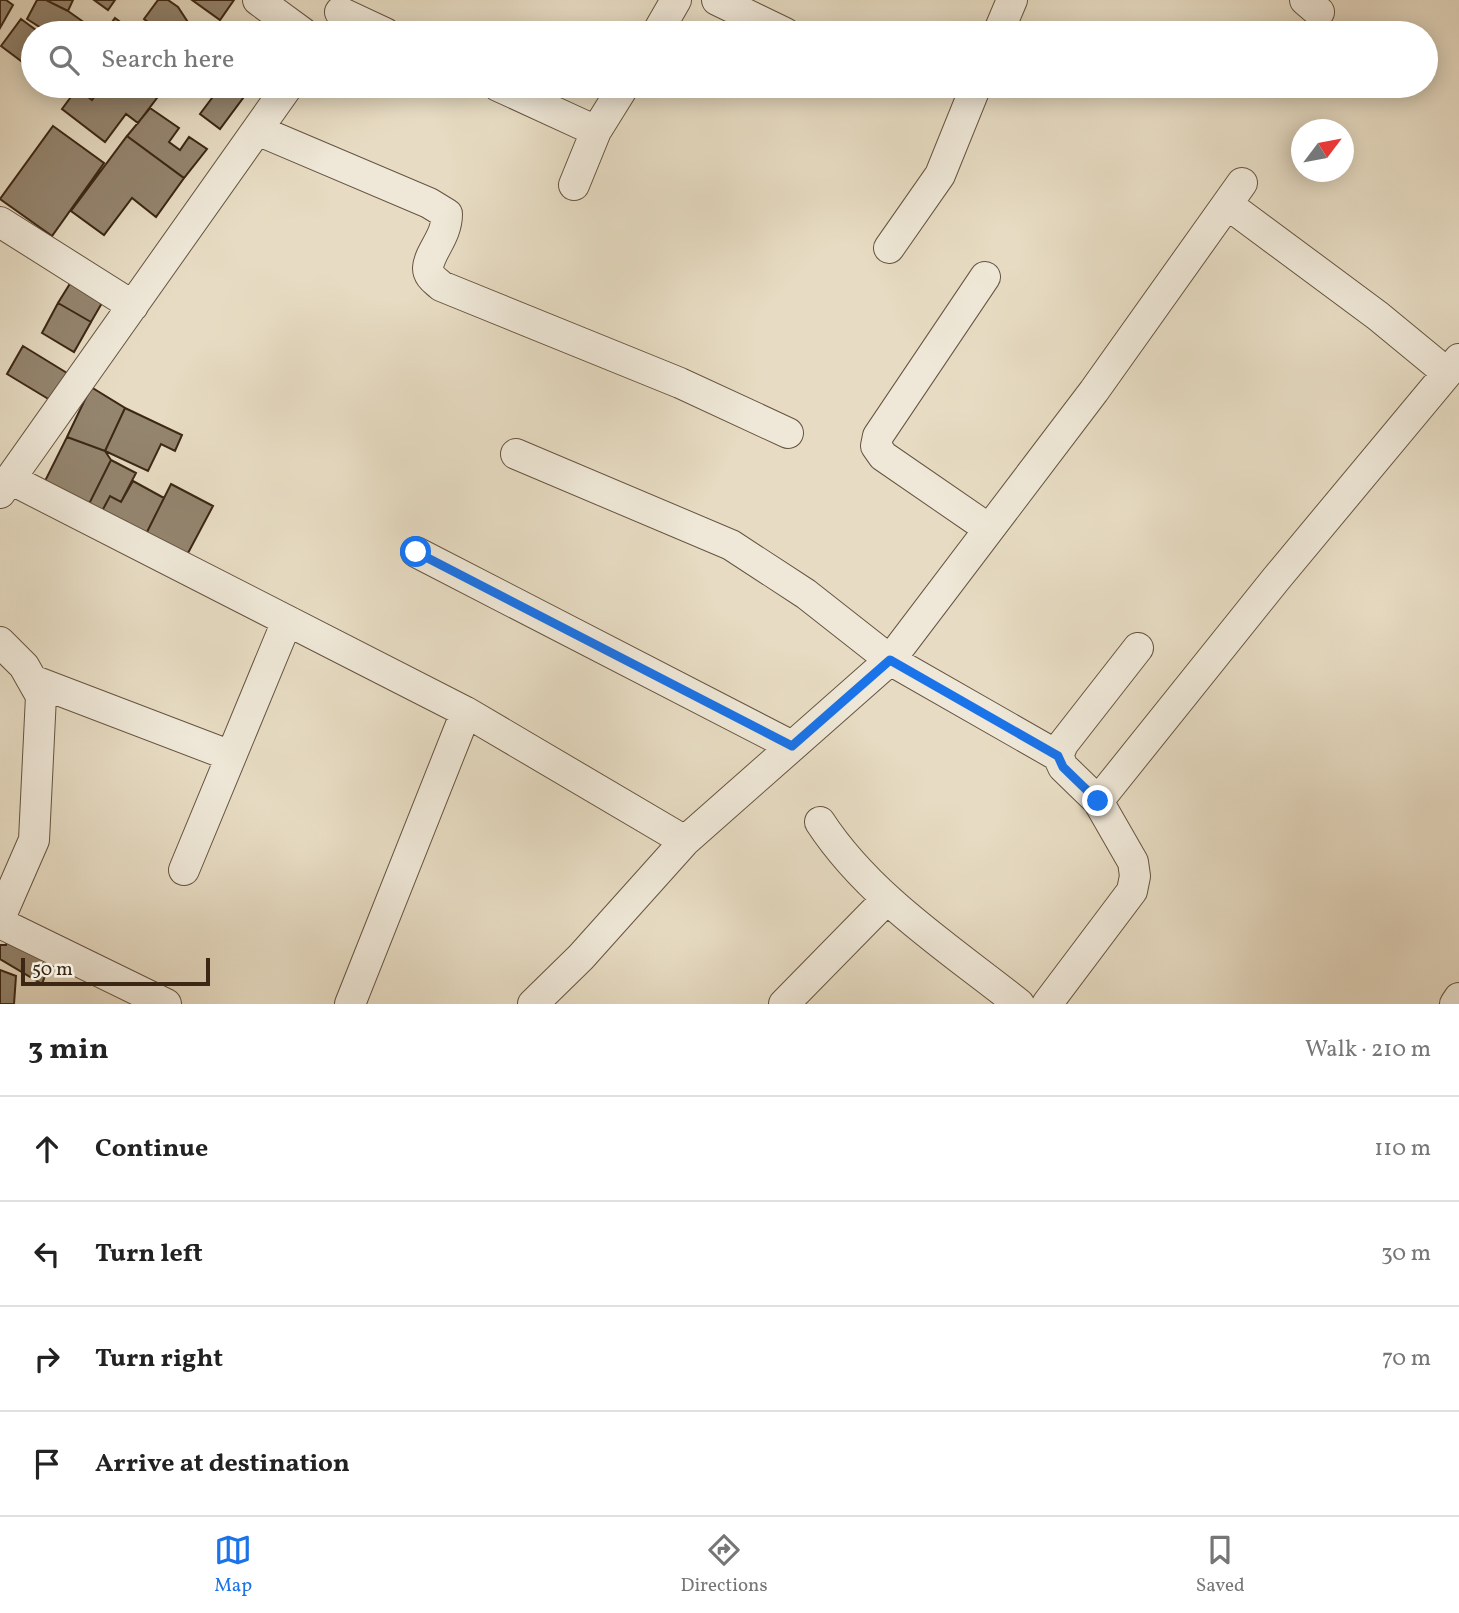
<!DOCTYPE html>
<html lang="en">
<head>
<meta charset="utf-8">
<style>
	:root { --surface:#fff; --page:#f2f2f2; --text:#222; --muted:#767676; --line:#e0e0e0; --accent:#1a73e8 }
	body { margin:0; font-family:Vollkorn,serif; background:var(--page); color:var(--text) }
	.compass { position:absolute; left:1291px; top:119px; width:63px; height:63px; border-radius:50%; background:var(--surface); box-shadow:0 4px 18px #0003; rotate:58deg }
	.scale { position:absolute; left:21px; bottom:18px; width:189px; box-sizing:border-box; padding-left:7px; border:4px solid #3b2714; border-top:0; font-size:19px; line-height:24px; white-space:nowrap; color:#3b2714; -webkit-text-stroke:5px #efe8d8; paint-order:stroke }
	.stop { position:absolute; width:21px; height:21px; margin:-16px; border:5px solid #1a73e8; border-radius:50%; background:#fff }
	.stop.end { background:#1a73e8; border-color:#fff; box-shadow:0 2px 7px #0008 }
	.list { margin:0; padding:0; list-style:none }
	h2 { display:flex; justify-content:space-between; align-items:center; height:91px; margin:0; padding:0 28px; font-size:30px }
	h2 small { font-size:23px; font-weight:400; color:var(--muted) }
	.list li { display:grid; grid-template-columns:46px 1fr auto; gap:21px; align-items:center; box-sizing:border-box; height:105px; padding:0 28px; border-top:2px solid var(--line) }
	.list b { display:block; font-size:26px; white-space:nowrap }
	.list em { font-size:23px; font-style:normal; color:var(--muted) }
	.icon { flex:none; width:38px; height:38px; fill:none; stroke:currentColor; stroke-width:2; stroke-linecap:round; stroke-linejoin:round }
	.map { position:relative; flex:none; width:1459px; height:1004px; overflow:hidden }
	.search { position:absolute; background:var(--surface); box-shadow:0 4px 18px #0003; left:21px; right:21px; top:21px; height:77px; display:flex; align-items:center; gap:18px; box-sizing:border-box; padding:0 24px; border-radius:38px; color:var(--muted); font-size:26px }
	.sheet { height:511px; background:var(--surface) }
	nav { display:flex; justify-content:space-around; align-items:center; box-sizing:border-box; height:98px; border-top:2px solid var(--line); background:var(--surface); font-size:19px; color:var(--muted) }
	nav a { display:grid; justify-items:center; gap:4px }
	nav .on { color:var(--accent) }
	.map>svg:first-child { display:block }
</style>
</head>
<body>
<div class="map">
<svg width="1459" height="1004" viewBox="0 0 1459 1004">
	<rect width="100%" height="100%" fill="#e7dcc3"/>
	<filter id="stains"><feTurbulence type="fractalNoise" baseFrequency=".00286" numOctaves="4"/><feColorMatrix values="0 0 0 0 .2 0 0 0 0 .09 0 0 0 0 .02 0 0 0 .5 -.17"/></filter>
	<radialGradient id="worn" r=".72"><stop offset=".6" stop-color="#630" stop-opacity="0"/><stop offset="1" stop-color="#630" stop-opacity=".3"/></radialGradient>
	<path fill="#94856f" stroke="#3b2714" stroke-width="2" d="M0 0H6L13 5 0 28Z
		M37 0H46L68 11 85 23 79 33H49L27 19Z
		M46 0H73L68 11Z
		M94 0H115L108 10Z
		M158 0H168L178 7 195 33H162L144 19Z
		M192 0H234L220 20Z
		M115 18 135 33H104Z
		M21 19 40 33H33V70L1 46Z
		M79 86 78 89 92 100 102 86H166L138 123 126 114 105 142 62 109Z
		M221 86 227 89 230 86H252L220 129 200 114Z
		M150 108 179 128 169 142 180 150 189 137 207 149 184 178 127 136Z
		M53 126 104 163 52 236 0 199Z
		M127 136 184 178 156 217 132 198 104 235 71 211Z
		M74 277 106 296 91 322 58 303Z
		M58 303 91 322 74 352 42 333Z
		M23 346 67 373 50 400 7 374Z
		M91 387 125 408 105 451 67 437Z
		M125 408 182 435 175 451 161 444 148 471 105 451Z
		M67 437 105 451 111 460 86 510 42 487Z
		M111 460 136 473 121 502 110 496 101 513 86 510Z
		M133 481 164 498 146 534 101 513 110 496 121 502Z
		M171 484 213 506 187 555 146 534Z
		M8 937 45 953 41 968 46 973 42 984 0 959V945H6Z
		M0 970 16 976 14 1004H0Z"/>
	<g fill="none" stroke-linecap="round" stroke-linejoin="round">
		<defs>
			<path id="minor" d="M258 0 303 33
				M717 0 785 33
				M1305 0 1319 12
				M340 12 385 33
				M657 33 676 0
				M998 33 1012 0
				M498 86 596 131
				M257 130 429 203 447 214C447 237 429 252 428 268 428 277 436 281 441 286L680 383 788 433
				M574 185 596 131 624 86
				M1227 204 1378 316 1446 372
				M0 222 133 306
				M889 248 940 175 976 86
				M985 277 878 436 876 446 883 456 989 529
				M516 454 731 545 806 594 890 660 1058 756
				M10 479 466 712 685 841
				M0 493 288 86
				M416 552 792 746
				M0 642 24 666 41 696 34 840 0 918
				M32 680 231 756
				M1098 801 1276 579 1459 359
				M820 822C869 897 950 949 1019 1004
				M184 870 287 621
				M0 923 166 1004
				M350 1004 466 712
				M533 1004 581 957 685 841 890 660 1094 391 1242 183
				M784 1004 887 899
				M1047 1004 1132 891 1135 876 1133 862 1098 801 1063 767 1058 756 1063 744 1138 648
				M1455 1004 1459 998"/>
		</defs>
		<use href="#minor" stroke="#665440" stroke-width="32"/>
		<use href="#minor" stroke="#efe8d8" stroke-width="30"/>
	</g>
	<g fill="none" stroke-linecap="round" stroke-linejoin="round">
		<path stroke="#1a73e8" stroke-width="9" d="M416 552 792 746 890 660 1058 756 1063 767 1098 801"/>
	</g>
	<rect width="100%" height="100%" filter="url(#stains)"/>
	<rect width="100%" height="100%" fill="url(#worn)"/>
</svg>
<svg class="compass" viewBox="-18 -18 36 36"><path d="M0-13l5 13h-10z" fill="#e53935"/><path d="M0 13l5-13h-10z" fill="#767676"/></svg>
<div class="scale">50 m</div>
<div class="stop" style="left:416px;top:552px"></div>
<div class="stop end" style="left:1098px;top:801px"></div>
<div class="search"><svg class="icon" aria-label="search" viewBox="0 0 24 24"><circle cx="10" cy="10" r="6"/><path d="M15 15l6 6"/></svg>Search here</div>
</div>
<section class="sheet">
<h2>3 min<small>Walk · 210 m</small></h2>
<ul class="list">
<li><svg class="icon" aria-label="ahead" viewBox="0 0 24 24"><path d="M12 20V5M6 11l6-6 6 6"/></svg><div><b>Continue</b></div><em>110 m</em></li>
<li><svg class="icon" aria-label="left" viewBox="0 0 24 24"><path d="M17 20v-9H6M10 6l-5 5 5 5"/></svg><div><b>Turn left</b></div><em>30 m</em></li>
<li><svg class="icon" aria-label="right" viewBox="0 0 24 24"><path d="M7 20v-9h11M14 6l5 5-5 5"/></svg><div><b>Turn right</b></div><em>70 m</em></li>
<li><svg class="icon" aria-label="arrive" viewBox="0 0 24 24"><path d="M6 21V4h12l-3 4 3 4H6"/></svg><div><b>Arrive at destination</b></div></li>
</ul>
</section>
<nav>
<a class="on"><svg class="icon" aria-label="map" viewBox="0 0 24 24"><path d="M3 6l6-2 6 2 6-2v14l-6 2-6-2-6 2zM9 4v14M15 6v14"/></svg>Map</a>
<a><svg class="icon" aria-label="directions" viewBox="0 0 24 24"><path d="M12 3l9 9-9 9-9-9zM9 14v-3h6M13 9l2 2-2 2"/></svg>Directions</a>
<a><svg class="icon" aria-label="saved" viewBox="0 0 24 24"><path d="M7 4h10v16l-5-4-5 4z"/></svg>Saved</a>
</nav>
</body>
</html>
